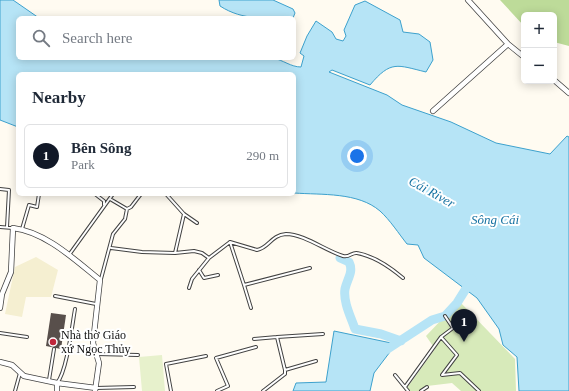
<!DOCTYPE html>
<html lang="en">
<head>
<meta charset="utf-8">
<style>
	:root { --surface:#fff; --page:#f6f6f7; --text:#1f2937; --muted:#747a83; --line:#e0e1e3; --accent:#111827 }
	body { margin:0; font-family:Georgia,serif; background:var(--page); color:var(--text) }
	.controls { position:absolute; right:12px; top:12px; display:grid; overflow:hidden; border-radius:6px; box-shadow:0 2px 10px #0003 }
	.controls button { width:36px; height:36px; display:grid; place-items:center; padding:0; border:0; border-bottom:1px solid var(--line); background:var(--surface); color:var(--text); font:20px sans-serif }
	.you { position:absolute; left:357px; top:156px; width:14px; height:14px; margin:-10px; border:3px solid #fff; border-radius:50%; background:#1a73e8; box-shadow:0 0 0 6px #1a73e833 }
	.badge { display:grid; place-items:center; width:26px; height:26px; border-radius:50%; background:var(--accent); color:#fff; font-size:13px; font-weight:700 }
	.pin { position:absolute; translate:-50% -33px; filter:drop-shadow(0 1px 2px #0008) }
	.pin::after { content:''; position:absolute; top:21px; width:14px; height:12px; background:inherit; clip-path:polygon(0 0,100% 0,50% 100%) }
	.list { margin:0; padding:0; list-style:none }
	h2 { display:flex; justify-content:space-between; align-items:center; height:52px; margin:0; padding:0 16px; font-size:17px }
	h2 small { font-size:13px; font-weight:400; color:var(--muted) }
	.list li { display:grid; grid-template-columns:26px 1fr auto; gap:12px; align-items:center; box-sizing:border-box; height:64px; margin:0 8px 8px; padding:0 8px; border:1px solid var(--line); border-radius:6px }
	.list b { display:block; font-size:15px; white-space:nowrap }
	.list p { margin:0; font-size:13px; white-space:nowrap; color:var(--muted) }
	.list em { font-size:13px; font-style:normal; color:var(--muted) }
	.icon { flex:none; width:22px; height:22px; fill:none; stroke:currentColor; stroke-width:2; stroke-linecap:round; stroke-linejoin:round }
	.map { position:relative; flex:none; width:569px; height:391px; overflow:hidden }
	.search { position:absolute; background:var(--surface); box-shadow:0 2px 10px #0003; left:16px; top:16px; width:280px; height:44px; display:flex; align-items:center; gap:10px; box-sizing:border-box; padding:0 14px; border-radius:6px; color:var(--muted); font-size:15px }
	.panel { position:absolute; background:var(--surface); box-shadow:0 2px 10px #0003; left:16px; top:72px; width:280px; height:124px; border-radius:6px }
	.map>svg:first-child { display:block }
</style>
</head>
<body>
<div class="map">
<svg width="569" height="391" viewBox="0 0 569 391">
	<rect width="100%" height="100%" fill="#fffbf1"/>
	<path fill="#f5efd1" d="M36 257 58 270 51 297H26L22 317 5 314 15 267Z"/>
	<path fill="#d7eaba" d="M461 303 515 359 516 391H461L452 383 427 386 419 391H410L407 388 435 349 426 336 445 316Z"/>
	<path fill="#bddb99" d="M500 0H569V46L554 42V15H524V26Z"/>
	<path fill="#e7f1cc" d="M162 355 165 391H142L139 357Z"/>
	<path fill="#b6e4f6" stroke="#3da1cd" d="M0 0H13L39 18H18V58H273C283 60 291 67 301 67L304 56 300 53 307 36 316 21 332 32 336 39 343 41 346 36 344 30 355 5 365 1 400 20 403 32 419 34 430 42 433 60 426 72C397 65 391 60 370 85L332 70 329 72 387 95 402 105 451 122 496 143 550 154 567 136 569 137V391H519L517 357 503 345 499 329 477 298 424 258 418 245 407 244C399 234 390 220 380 211 358 192 322 195 294 193V74H18V127L0 120Z
		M219 0H273L293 9 295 13 293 18C267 18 243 21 220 6Z
		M334 331 396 344 374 373 370 391H293L296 383 326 382Z"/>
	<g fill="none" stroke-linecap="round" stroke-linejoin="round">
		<path stroke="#b6e4f6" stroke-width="9" d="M340 258 349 262C354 272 347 279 345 289 343 302 351 317 355 329L381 334 401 341
			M386 350 432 320 445 316 457 303 472 279"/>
	</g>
	<path fill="#584f4b" d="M51 313 66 315 61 349 46 346Z"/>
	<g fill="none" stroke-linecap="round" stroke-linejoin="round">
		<defs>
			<path id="service" d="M0 189 9 190 7 227
				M95 194 104 201V205
				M166 194 184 214 197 223
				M110 199 127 209 131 207 141 194
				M0 227 13 228
				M22 229 29 205 37 207 39 194
				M230 242 257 250C269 248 271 235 286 234 304 234 326 251 343 256 349 258 352 252 357 253 374 256 390 267 403 278
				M230 242 244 285 310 268
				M111 248 142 252 175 253 194 251 202 253 209 258 192 279 189 288
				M175 253 184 214
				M69 255 113 194
				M209 258 230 242
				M199 270 204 278 218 275
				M101 279 113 234 125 219 127 209
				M244 285 251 308
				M55 296 96 304
				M445 316 453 328 441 337 457 355 442 375 460 373 479 391
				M0 333 27 337
				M254 339 277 337
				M97 354 138 355
				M285 370 277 337 323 334
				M395 375 408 391
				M49 380 54 349
				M57 383C67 371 72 326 75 309
				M405 387 441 337
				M96 388 134 387
				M15 391 20 373
				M171 391 166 364 206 356
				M217 391 228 386 216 358 256 347
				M263 391 285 374V370L316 361
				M421 391 427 387"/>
			<path id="minor" d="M468 0 508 44 524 57
				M554 80 569 93
				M433 111 508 44
				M0 308 2 294 11 272 13 228C46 232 75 260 100 280L93 343 99 363 95 391
				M0 362 12 365 24 376 57 383V391
				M57 383 96 388"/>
		</defs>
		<use href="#service" stroke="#424242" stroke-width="4"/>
		<use href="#minor" stroke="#424242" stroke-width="6"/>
		<use href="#service" stroke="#fff" stroke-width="2"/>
		<use href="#minor" stroke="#fff" stroke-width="4.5"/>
	</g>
	<circle fill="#c0263b" stroke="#fff" stroke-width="1.5" cx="53" cy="342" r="4"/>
	<g text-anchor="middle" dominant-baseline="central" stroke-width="4" stroke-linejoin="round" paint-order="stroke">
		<g font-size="12" fill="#0f0f0f" stroke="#fff" text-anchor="start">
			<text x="61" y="335">Nhà thờ Giáo<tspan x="61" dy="14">xứ Ngọc Thủy</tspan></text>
		</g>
		<g font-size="13" font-style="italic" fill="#1772a2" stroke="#fff">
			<text transform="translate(432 192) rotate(29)">Cái River</text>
			<text x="495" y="219">Sông Cái</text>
		</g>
	</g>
</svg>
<div class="controls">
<button>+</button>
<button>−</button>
</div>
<div class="you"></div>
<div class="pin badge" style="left:464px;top:342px">1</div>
<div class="search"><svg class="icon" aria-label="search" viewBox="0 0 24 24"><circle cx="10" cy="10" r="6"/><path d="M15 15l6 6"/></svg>Search here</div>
<section class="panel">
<h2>Nearby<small></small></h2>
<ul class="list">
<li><span class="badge">1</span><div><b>Bên Sông</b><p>Park</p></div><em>290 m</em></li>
</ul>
</section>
</div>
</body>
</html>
